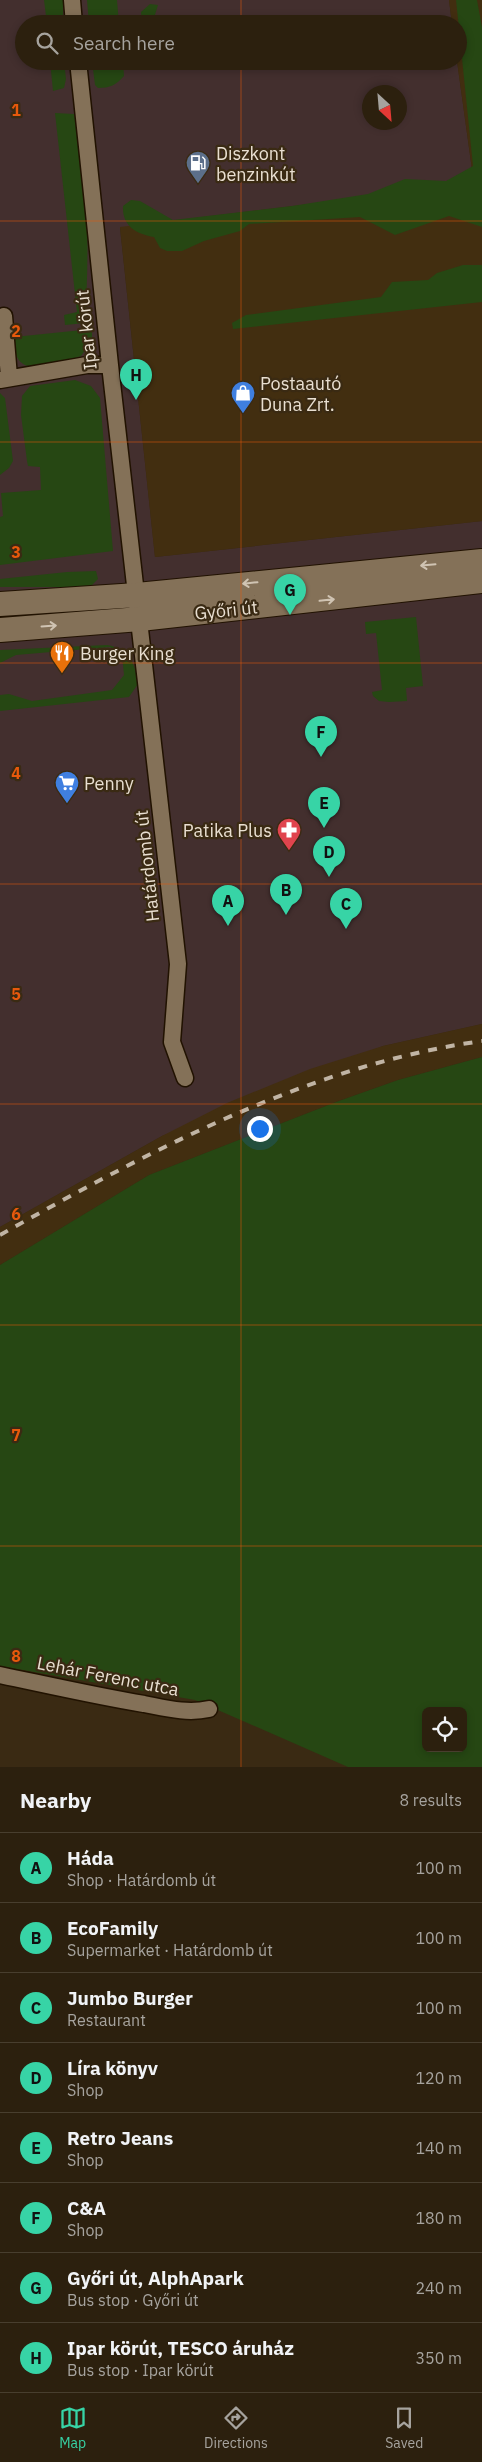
<!DOCTYPE html>
<html lang="en">
<head>
<meta charset="utf-8">
<style>
	:root { --surface:#2c200e; --page:#382d1c; --text:#f1f3f6; --muted:#a6a39e; --line:#483e2e; --accent:#37d4a6 }
	body { margin:0; font-family:"IBM Plex Sans",sans-serif; background:var(--page); color:var(--text) }
	.controls { position:absolute; right:15px; bottom:15px; display:grid; overflow:hidden; border-radius:8px; box-shadow:0 2px 8px #0003 }
	.controls button { width:45px; height:45px; display:grid; place-items:center; padding:0; border:0; border-bottom:1px solid var(--line); background:var(--surface); color:var(--text); font:25px sans-serif }
	.compass { position:absolute; left:362px; top:85px; width:45px; height:45px; border-radius:50%; background:var(--surface); box-shadow:0 2px 8px #0003; rotate:154deg }
	.you { position:absolute; left:259px; top:1128px; width:18px; height:18px; margin:-12px; border:4px solid #fff; border-radius:50%; background:#1a73e8; box-shadow:0 0 0 8px #1a73e833 }
	.badge { display:grid; place-items:center; width:32px; height:32px; border-radius:50%; background:var(--accent); color:#111; font-size:16px; font-weight:700 }
	.pin { position:absolute; translate:-50% -41px; filter:drop-shadow(0 1px 2px #0008) }
	.pin::after { content:''; position:absolute; top:26px; width:18px; height:15px; background:inherit; clip-path:polygon(0 0,100% 0,50% 100%) }
	.list { margin:0; padding:0; list-style:none }
	h2 { display:flex; justify-content:space-between; align-items:center; height:65px; margin:0; padding:0 20px; font-size:21px }
	h2 small { font-size:16px; font-weight:400; color:var(--muted) }
	.list li { display:grid; grid-template-columns:32px 1fr auto; gap:15px; align-items:center; box-sizing:border-box; height:70px; padding:0 20px; border-top:1px solid var(--line) }
	.list b { display:block; font-size:19px; white-space:nowrap }
	.list p { margin:0; font-size:16px; white-space:nowrap; color:var(--muted) }
	.list em { font-size:16px; font-style:normal; color:var(--muted) }
	.icon { flex:none; width:28px; height:28px; fill:none; stroke:currentColor; stroke-width:2; stroke-linecap:round; stroke-linejoin:round }
	.map { position:relative; flex:none; width:482px; height:1767px; overflow:hidden }
	.search { position:absolute; background:var(--surface); box-shadow:0 2px 8px #0003; left:15px; right:15px; top:15px; height:55px; display:flex; align-items:center; gap:12px; box-sizing:border-box; padding:0 18px; border-radius:28px; color:var(--muted); font-size:19px }
	.sheet { height:625px; background:var(--surface) }
	nav { display:flex; justify-content:space-around; align-items:center; box-sizing:border-box; height:70px; border-top:1px solid var(--line); background:var(--surface); font-size:14px; color:var(--muted) }
	nav a { display:grid; justify-items:center; gap:2px }
	nav .on { color:var(--accent) }
	.map>svg:first-child { display:block }
</style>
</head>
<body>
<div class="map">
<svg width="482" height="1767" viewBox="0 0 482 1767">
	<rect width="100%" height="100%" fill="#3a2a13"/>
	<path fill="#432f2e" fill-rule="evenodd" d="M0 0H449L452 24H24V61H457L474 184 120 228 155 557 482 521V1024L383 1046 162 1136 0 1227ZM370 92H400V122H370Z"/>
	<path fill="#422e10" d="M449 0H482V521L155 557 120 227 474 184 457 61 458 24H452Z
		M482 1024V1057L398 1080 336 1102 149 1175 0 1265V1227L162 1136 227 1103 310 1069 383 1046Z"/>
	<path fill="#264713" fill-rule="evenodd" d="M44 0H63V24H47Z
		M87 0H117L119 24H89Z
		M456 0H477L482 27V227L449 216 395 235 360 217 249 224 240 231 204 241 182 251H167L160 248 154 237C136 234 122 226 123 206L131 200 140 201 173 220 292 206 368 194 405 179 446 181 473 166Z
		M150 4 158 5 154 18 171 24H142L141 12Z
		M50 61H64L66 79 64 88 53 91Z
		M92 61H123L124 76C116 85 110 88 98 88L95 85Z
		M55 113 74 114C90 182 89 254 85 323L65 325 64 315 77 312Z
		M463 265H482V302L233 329 232 323 246 315 381 297 392 282 428 280 437 273Z
		M92 329V340L81 356C64 361 27 378 17 357 14 351 15 342 14 337Z
		M75 380 91 386 100 398 113 551 0 565V517L3 516 1 493 41 490 40 467 28 466 27 461 21 415 22 396 30 386Z
		M0 393 5 398 13 461 9 468 0 475Z
		M96 571 98 579 90 587H0V579L67 572Z
		M416 617 423 686 406 688 407 701 389 702 379 701 373 696 372 692 382 690 376 633 366 634 365 622Z
		M107 645C130 649 135 663 138 684L129 697 0 711V695L9 694 32 701 112 690 124 675 122 655 110 647 16 655 0 663V650Z
		M482 1057V1767H348L195 1700 0 1666V1265L149 1175 336 1102 398 1080ZM426 1711H463V1748H426Z"/>
	<g fill="none" stroke-linecap="round" stroke-linejoin="round">
		<defs>
			<path id="minor" d="M72 0 74 24
				M78 61 110 365 178 964 172 1042 185 1078
				M4 316 9 377
				M0 380 87 365H110
				M0 1675C48 1685 96 1696 144 1704 165 1708 187 1714 209 1709"/>
			<path id="secondary" d="M0 604 137 595 482 561
				M0 630 140 619 482 581"/>
		</defs>
		<use href="#minor" stroke="#211200" stroke-width="19"/>
		<use href="#secondary" stroke="#211200" stroke-width="26"/>
		<use href="#minor" stroke="#847158" stroke-width="16"/>
		<use href="#secondary" stroke="#847158" stroke-width="24"/>
		<path stroke="#c0b4a4" stroke-width="4" stroke-dasharray="9 9" stroke-linecap="butt" d="M0 1235C150 1151 309 1065 482 1041"/>
	</g>
	<defs><path id="oneway-shaft" d="M-6 0H5M1.5-3L5.5 0L1.5 3" fill="none" stroke-width="1.6" stroke-linecap="round" stroke-linejoin="round" transform="scale(1.25)"/></defs>
	<g stroke="#d0c4b3">
		<use href="#oneway-shaft" transform="translate(428 565) rotate(175)"/>
		<use href="#oneway-shaft" transform="translate(250 583) rotate(174)"/>
		<use href="#oneway-shaft" transform="translate(327 600) rotate(-6)"/>
		<use href="#oneway-shaft" transform="translate(49 626) rotate(-4)"/>
	</g>
	<path fill="none" stroke="#e8590c" stroke-width="1" stroke-opacity="0.55" d="M241 0V24M241 61V1767M0 221H482M0 442H482M0 663H482M0 884H482M0 1104H482M0 1325H482M0 1546H482"/>
	<defs>
		<symbol id="fuel-pin" viewBox="-11 -11 22 30"><path d="M0 17L-7.5 6A9.5 9.5 0 1 1 7.5 6Z" fill="#5c6f8a" stroke="#3a2a13"/><path d="M-5.5-6h7V0h2V4h1.3V-2.5L3-4.5l.8-.8L6-3V5H2.5V1h-1V6h-7ZM-4.2-4.7v3.2H.2V-4.7Z" fill="#fff"/></symbol>
		<symbol id="shop-pin" viewBox="-11 -11 22 30"><path d="M0 17L-7.5 6A9.5 9.5 0 1 1 7.5 6Z" fill="#3f7fe0" stroke="#3a2a13"/><path d="M-5-2.5h2.3a2.7 3.5 0 0 1 5.4 0H5L5.5 6h-11ZM-1.5-2.5h3a1.5 2.3 0 0 0-3 0Z" fill="#fff"/></symbol>
		<symbol id="restaurant-pin" viewBox="-11 -11 22 30"><path d="M0 17L-7.5 6A9.5 9.5 0 1 1 7.5 6Z" fill="#e8710a" stroke="#3a2a13"/><path d="M-5-6h1v4h1v-4h1v4h1v-4h1v5L-1.5 .5V6h-2V.5L-5-1ZM5-6V6H3V1.5H1.5Q1.5-4 5-6Z" fill="#fff"/></symbol>
		<symbol id="supermarket-pin" viewBox="-11 -11 22 30"><path d="M0 17L-7.5 6A9.5 9.5 0 1 1 7.5 6Z" fill="#3f7fe0" stroke="#3a2a13"/><path d="M-6-5.5h2.5l.6 2H6L4.5 2H-2.5L-4.4-4H-6ZM-1.5 3.2a1.3 1.3 0 1 0 .1 0ZM3 3.2a1.3 1.3 0 1 0 .1 0Z" fill="#fff"/></symbol>
		<symbol id="pharmacy-pin" viewBox="-11 -11 22 30"><path d="M0 17L-7.5 6A9.5 9.5 0 1 1 7.5 6Z" fill="#e0444e" stroke="#3a2a13"/><path d="M-2-6h4v4h4v4h-4v4h-4v-4h-4v-4h4Z" fill="#fff"/></symbol>
	</defs>
	<g fill-rule="evenodd">
		<use href="#fuel-pin" x="184" y="149" width="28" height="38"/>
		<use href="#shop-pin" x="229" y="379" width="28" height="38"/>
		<use href="#restaurant-pin" x="48" y="639" width="28" height="38"/>
		<use href="#supermarket-pin" x="53" y="769" width="28" height="38"/>
		<use href="#pharmacy-pin" x="275" y="816" width="28" height="38"/>
	</g>
	<g text-anchor="middle" dominant-baseline="central" stroke-width="4.5" stroke-linejoin="round" paint-order="stroke">
		<g font-size="18" fill="#e9dfd1" stroke="#3a2a13" text-anchor="start">
			<text x="216" y="153">Diszkont<tspan x="216" dy="21">benzinkút</tspan></text>
			<text x="260" y="383">Postaautó<tspan x="260" dy="21">Duna Zrt.</tspan></text>
			<text x="80" y="653">Burger King</text>
			<text x="84" y="783">Penny</text>
			<text x="272" y="830" text-anchor="end">Patika Plus</text>
		</g>
		<g font-size="18" fill="#e9dfd1" stroke="#3a2a13">
			<text transform="translate(86 330) rotate(-96)">Ipar körút</text>
			<text transform="translate(226 610) rotate(-6)">Győri út</text>
			<text transform="translate(147 866) rotate(-96)">Határdomb út</text>
			<text transform="translate(108 1676) rotate(11)">Lehár Ferenc utca</text>
		</g>
	</g>
	<g font-size="16" text-anchor="middle" font-weight="bold" fill="#e8590c" stroke="#3a2a13" stroke-width="4.5" stroke-linejoin="round" paint-order="stroke">
		<text x="16" y="116">1</text>
		<text x="16" y="337">2</text>
		<text x="16" y="558">3</text>
		<text x="16" y="779">4</text>
		<text x="16" y="1000">5</text>
		<text x="16" y="1220">6</text>
		<text x="16" y="1441">7</text>
		<text x="16" y="1662">8</text>
	</g>
</svg>
<div class="controls">
<button><svg class="icon" aria-label="locate" viewBox="0 0 24 24"><circle cx="12" cy="12" r="6"/><path d="M12 2v4M12 18v4M2 12h4M18 12h4"/></svg></button>
</div>
<svg class="compass" viewBox="-18 -18 36 36"><path d="M0-13l5 13h-10z" fill="#e53935"/><path d="M0 13l5-13h-10z" fill="#a6a39e"/></svg>
<div class="you"></div>
<div class="pin badge" style="left:228px;top:926px">A</div>
<div class="pin badge" style="left:286px;top:915px">B</div>
<div class="pin badge" style="left:346px;top:929px">C</div>
<div class="pin badge" style="left:329px;top:877px">D</div>
<div class="pin badge" style="left:324px;top:828px">E</div>
<div class="pin badge" style="left:321px;top:757px">F</div>
<div class="pin badge" style="left:290px;top:615px">G</div>
<div class="pin badge" style="left:136px;top:400px">H</div>
<div class="search"><svg class="icon" aria-label="search" viewBox="0 0 24 24"><circle cx="10" cy="10" r="6"/><path d="M15 15l6 6"/></svg>Search here</div>
</div>
<section class="sheet">
<h2>Nearby<small>8 results</small></h2>
<ul class="list">
<li><span class="badge">A</span><div><b>Háda</b><p>Shop · Határdomb út</p></div><em>100 m</em></li>
<li><span class="badge">B</span><div><b>EcoFamily</b><p>Supermarket · Határdomb út</p></div><em>100 m</em></li>
<li><span class="badge">C</span><div><b>Jumbo Burger</b><p>Restaurant</p></div><em>100 m</em></li>
<li><span class="badge">D</span><div><b>Líra könyv</b><p>Shop</p></div><em>120 m</em></li>
<li><span class="badge">E</span><div><b>Retro Jeans</b><p>Shop</p></div><em>140 m</em></li>
<li><span class="badge">F</span><div><b>C&amp;A</b><p>Shop</p></div><em>180 m</em></li>
<li><span class="badge">G</span><div><b>Győri út, AlphApark</b><p>Bus stop · Győri út</p></div><em>240 m</em></li>
<li><span class="badge">H</span><div><b>Ipar körút, TESCO áruház</b><p>Bus stop · Ipar körút</p></div><em>350 m</em></li>
</ul>
</section>
<nav>
<a class="on"><svg class="icon" aria-label="map" viewBox="0 0 24 24"><path d="M3 6l6-2 6 2 6-2v14l-6 2-6-2-6 2zM9 4v14M15 6v14"/></svg>Map</a>
<a><svg class="icon" aria-label="directions" viewBox="0 0 24 24"><path d="M12 3l9 9-9 9-9-9zM9 14v-3h6M13 9l2 2-2 2"/></svg>Directions</a>
<a><svg class="icon" aria-label="saved" viewBox="0 0 24 24"><path d="M7 4h10v16l-5-4-5 4z"/></svg>Saved</a>
</nav>
</body>
</html>
